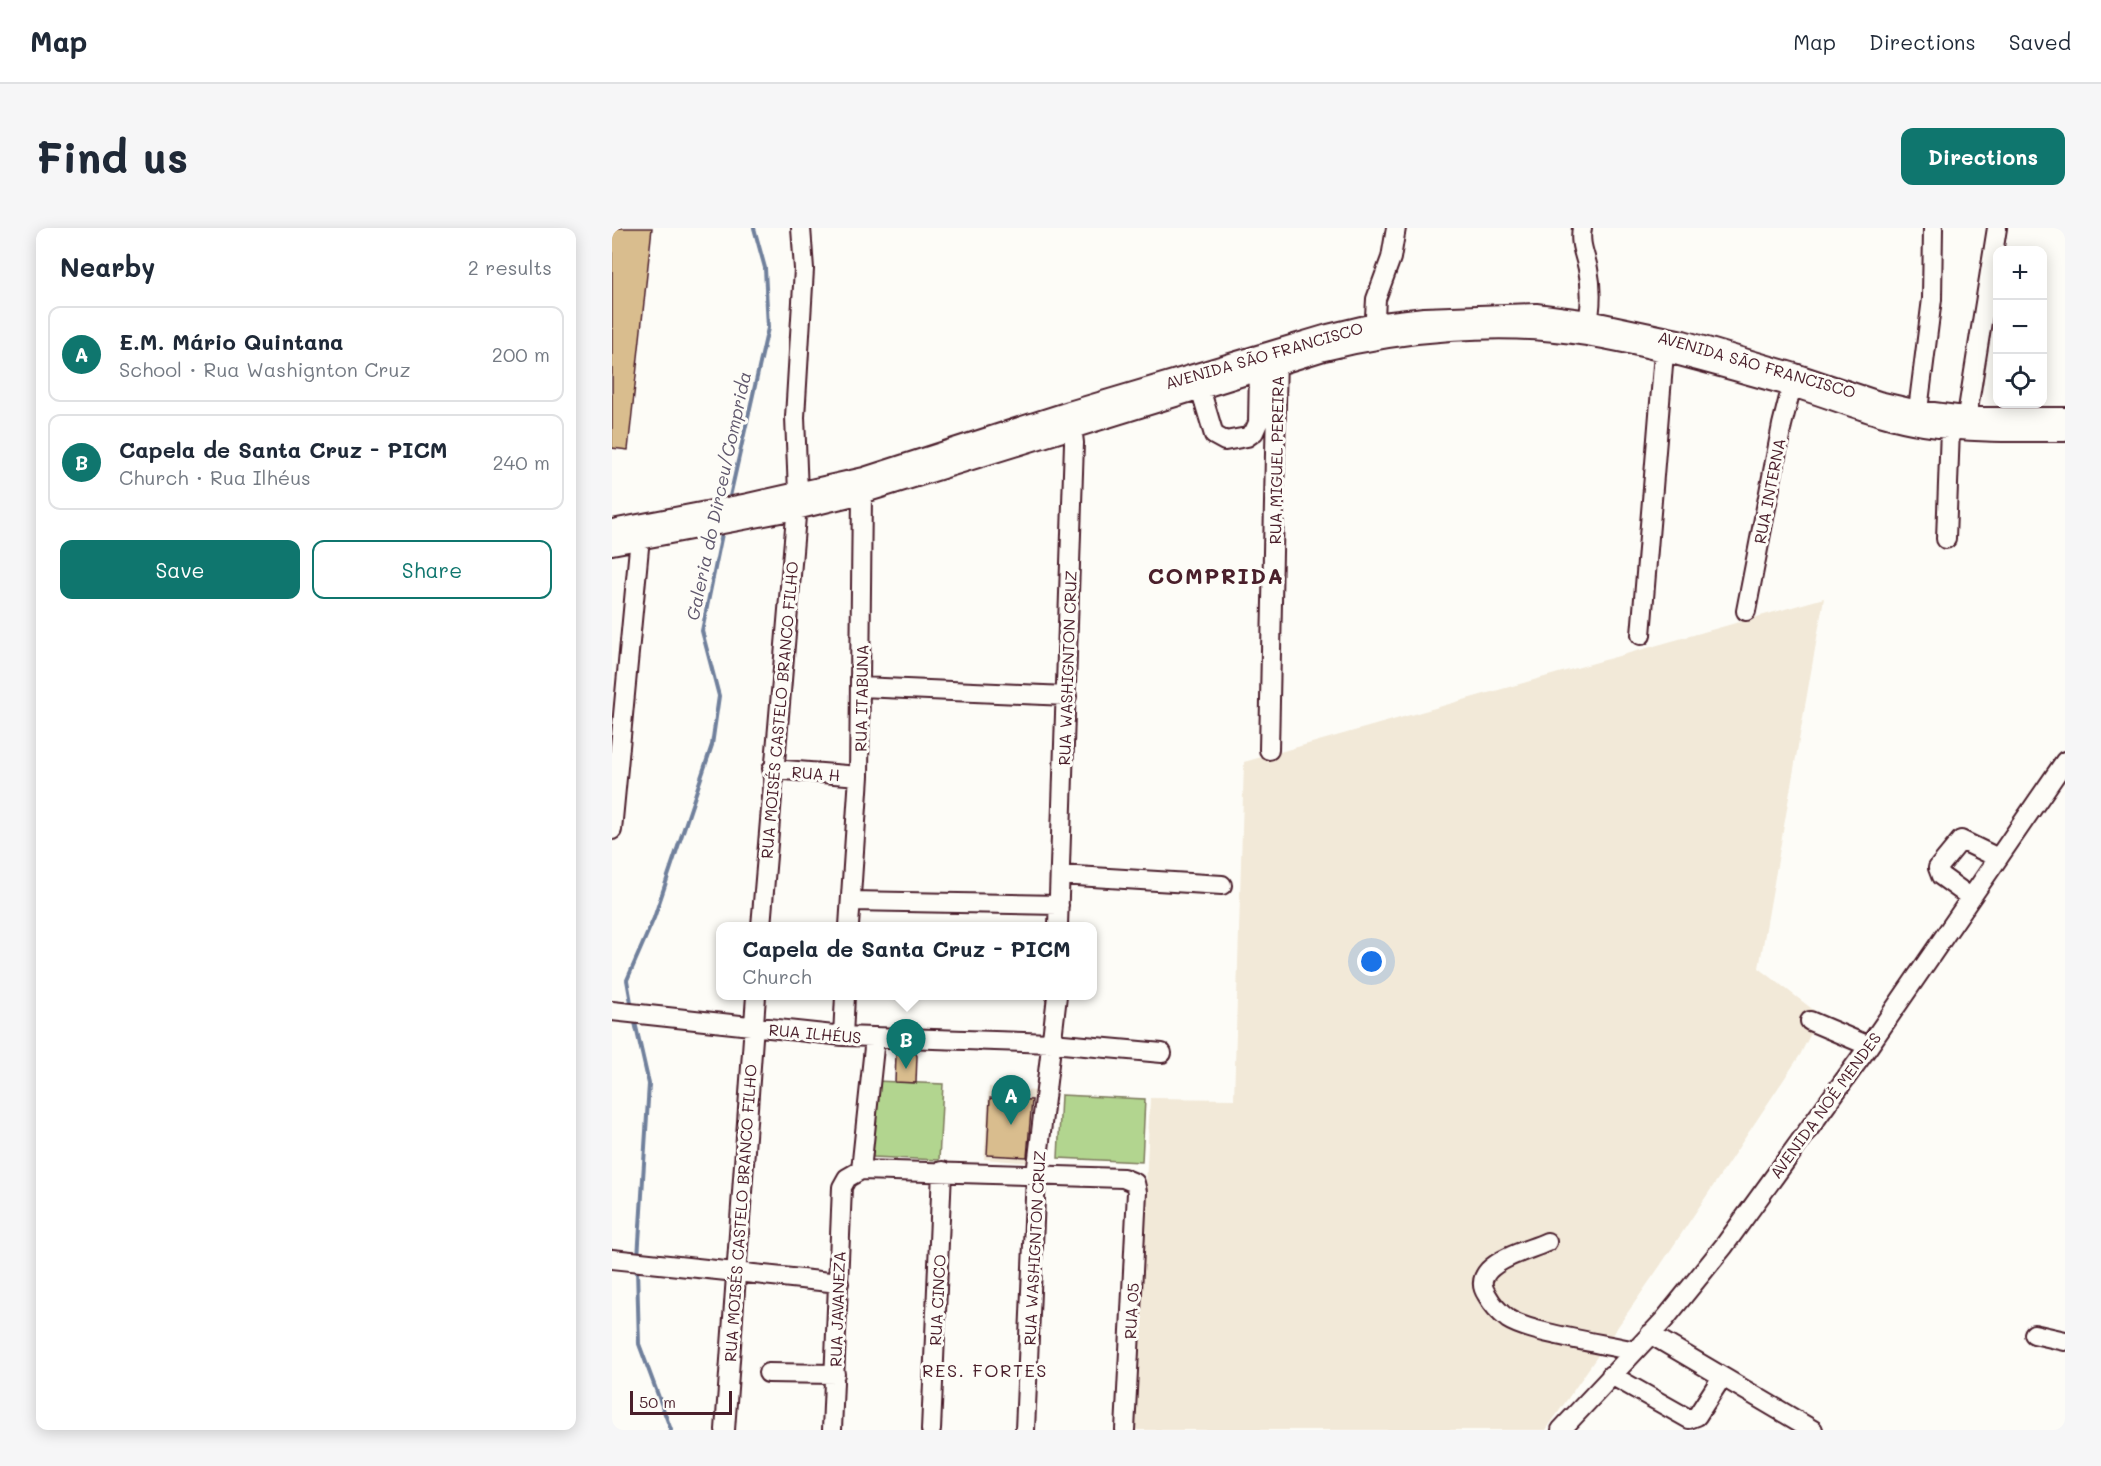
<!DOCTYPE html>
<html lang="en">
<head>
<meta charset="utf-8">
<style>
	:root { --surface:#fff; --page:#f6f6f7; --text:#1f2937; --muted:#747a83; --line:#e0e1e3; --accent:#0f766e }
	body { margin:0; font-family:Mali,sans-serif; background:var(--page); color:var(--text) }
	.controls { position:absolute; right:18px; top:18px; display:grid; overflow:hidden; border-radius:12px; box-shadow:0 3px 15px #0003 }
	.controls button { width:54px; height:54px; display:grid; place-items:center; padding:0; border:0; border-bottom:2px solid var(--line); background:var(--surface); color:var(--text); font:30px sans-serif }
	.scale { position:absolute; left:18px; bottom:15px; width:102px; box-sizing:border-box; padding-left:6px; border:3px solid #4a1f2b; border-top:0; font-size:16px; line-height:21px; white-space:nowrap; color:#4a1f2b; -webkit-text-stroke:4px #fdfcf7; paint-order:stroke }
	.you { position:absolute; left:760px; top:734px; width:21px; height:21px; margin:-15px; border:4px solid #fff; border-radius:50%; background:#1a73e8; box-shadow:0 0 0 9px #1a73e833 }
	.badge { display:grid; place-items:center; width:39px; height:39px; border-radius:50%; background:var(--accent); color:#fff; font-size:20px; font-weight:700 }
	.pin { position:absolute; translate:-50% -50px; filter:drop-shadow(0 2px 3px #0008) }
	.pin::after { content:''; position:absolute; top:32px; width:21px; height:18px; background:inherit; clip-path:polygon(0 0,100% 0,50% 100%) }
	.popup { position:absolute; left:104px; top:694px; width:381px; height:78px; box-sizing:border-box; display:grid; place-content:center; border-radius:12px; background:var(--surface); filter:drop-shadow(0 2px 4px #0005); font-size:20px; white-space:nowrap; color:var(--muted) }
	.popup b { font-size:22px; color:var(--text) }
	.popup::after { content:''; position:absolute; left:50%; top:100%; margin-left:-12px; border:12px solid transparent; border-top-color:var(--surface) }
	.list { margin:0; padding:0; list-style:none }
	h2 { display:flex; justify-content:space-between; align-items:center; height:78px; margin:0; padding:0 24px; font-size:26px }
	h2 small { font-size:20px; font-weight:400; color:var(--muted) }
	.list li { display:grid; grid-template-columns:39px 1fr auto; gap:18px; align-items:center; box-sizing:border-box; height:96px; margin:0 12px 12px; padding:0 12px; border:2px solid var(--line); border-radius:12px }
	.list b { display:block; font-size:22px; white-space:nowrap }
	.list p { margin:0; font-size:20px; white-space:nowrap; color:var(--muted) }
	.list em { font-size:20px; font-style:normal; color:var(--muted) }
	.actions { display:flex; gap:12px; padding:18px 24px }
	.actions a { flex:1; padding:14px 0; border:2px solid var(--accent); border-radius:12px; text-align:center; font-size:21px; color:var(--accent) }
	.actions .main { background:var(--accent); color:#fff }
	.icon { flex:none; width:33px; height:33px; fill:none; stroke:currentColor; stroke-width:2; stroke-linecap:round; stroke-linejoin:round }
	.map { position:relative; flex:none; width:1453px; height:1202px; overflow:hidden; border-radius:12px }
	header { display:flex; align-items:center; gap:36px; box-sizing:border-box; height:84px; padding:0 30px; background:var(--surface); border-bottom:2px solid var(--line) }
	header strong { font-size:28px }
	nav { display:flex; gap:33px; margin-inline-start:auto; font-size:21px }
	.intro { display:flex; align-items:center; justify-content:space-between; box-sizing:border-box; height:144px; padding:0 36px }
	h1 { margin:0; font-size:42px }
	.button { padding:15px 27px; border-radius:12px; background:var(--accent); color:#fff; font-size:21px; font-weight:700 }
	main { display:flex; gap:36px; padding:0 36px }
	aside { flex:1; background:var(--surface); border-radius:12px; box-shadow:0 3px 15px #0003 }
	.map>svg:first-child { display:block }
</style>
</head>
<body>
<header>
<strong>Map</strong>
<nav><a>Map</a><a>Directions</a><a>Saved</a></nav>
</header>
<div class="intro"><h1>Find us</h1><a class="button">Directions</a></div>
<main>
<aside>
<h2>Nearby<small>2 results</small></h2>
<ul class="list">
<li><span class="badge">A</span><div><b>E.M. Mário Quintana</b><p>School · Rua Washignton Cruz</p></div><em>200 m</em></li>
<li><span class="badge">B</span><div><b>Capela de Santa Cruz - PICM</b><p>Church · Rua Ilhéus</p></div><em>240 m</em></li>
</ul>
<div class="actions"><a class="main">Save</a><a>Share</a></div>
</aside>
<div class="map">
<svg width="1453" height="1202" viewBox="0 0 1453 1202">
	<rect width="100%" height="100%" fill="#fdfcf7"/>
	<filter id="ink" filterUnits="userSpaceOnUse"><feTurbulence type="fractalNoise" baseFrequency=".0167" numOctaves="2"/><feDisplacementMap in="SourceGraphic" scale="12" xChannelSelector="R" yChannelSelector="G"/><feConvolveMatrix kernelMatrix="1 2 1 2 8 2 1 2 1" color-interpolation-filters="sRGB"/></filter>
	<g filter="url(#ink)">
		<path fill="#f2e9d8" d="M1212 370 1147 740 1208 787 1188 827 1048 1038 934 1202H523L538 870 622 871 632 534Z
			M377 859 425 863 420 935 372 931Z"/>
		<path fill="#b2d58f" stroke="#7e7a5d" stroke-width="1.5" d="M264 853 331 856 327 932 261 929Z
			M449 867 533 871 530 934 446 930Z"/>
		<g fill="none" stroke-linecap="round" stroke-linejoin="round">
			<path stroke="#70809c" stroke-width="4" d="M117 273 156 100 153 40 142 0
				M20 780 15 752 42 690 100 517 107 468 90 403 111 301
				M22 790 37 856 26 1030
				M25 1040 27 1116 59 1202"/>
		</g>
		<path fill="#d9bd8e" stroke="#4a1f2b" stroke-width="1.5" d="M0 0H40L16 222 0 220Z
			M289 821 302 822 305 828 304 855 283 854 284 826Z
			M378 870 420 872 415 929 375 927Z"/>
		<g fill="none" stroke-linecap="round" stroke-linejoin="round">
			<defs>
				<path id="minor" d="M970 0C967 16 973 26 976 41 980 61 979 84 974 103
					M762 106 764 71 779 30 784 0
					M588 160 602 207 613 213 635 209 642 204 646 195 647 142
					M1306 182 1320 71 1321 0
					M1353 200 1385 0
					M0 301 136 275 252 249 457 183 716 106 762 95 812 89 924 85 977 92 1071 112 1183 145 1267 173 1306 182 1360 189H1453
					M1334 311 1338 201
					M0 317 184 282 250 266 712 123C792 103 891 94 974 108 1041 119 1107 139 1173 157 1219 170 1264 191 1312 198 1359 205 1406 204 1453 204
					M1134 383 1170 197 1182 149
					M1029 407 1052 125
					M249 459 455 468
					M657 522 665 127
					M160 541 247 548
					M0 602 29 299
					M448 647 610 657
					M1358 669 1329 648 1326 640 1349 612 1386 630
					M239 673 447 677
					M149 698 186 265 183 189 192 41 189 0
					M237 698 247 548 250 266
					M446 698 462 215 459 190
					M0 783 231 808 440 815 550 825
					M1198 793 1257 818
					M231 808 233 768
					M249 942 263 810
					M935 1014C917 1022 891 1028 877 1042 869 1051 869 1058 875 1067 880 1076 888 1085 896 1091 917 1105 994 1116 1022 1123
					M0 1031 227 1055
					M1038 1106 1201 1202
					M1422 1106 1453 1113
					M156 1145 223 1146
					M999 1147 1077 1191 1085 1188 1110 1149
					M113 1202 144 768
					M220 1202 230 959 235 950 249 942 511 950 523 955 525 964 513 1202
					M319 1202 330 943
					M413 1202 424 947 445 768
					M949 1202 1052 1092 1112 1018 1257 818 1453 533"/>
			</defs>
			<use href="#minor" stroke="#4a1f2b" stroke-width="22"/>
			<use href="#minor" stroke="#fdfcf7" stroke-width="18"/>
		</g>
	</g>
	<g text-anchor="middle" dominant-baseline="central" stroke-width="6" stroke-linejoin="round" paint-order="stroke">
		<g font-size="16" fill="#4a1f2b" stroke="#fdfcf7">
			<text transform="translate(652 127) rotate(-16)">AVENIDA SÃO FRANCISCO</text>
			<text transform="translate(1145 136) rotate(16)">AVENIDA SÃO FRANCISCO</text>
			<text transform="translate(664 232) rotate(-89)">RUA MIGUEL PEREIRA</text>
			<text transform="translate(1157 263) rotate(-79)">RUA INTERNA</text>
			<text transform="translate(455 440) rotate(-88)">RUA WASHIGNTON CRUZ</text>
			<text transform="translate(249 470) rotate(-89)">RUA ITABUNA</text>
			<text transform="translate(167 482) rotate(-85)">RUA MOISÉS CASTELO BRANCO FILHO</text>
			<text transform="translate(204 545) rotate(4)">RUA H</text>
			<text transform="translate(203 805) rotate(5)">RUA ILHÉUS</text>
			<text transform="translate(1213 877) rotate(-54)">AVENIDA NOÉ MENDES</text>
			<text transform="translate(128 985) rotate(-86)">RUA MOISÉS CASTELO BRANCO FILHO</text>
			<text transform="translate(422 1020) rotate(-87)">RUA WASHIGNTON CRUZ</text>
			<text transform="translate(325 1072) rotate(-87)">RUA CINCO</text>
			<text transform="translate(225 1081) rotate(-88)">RUA JAVANEZA</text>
			<text transform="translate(519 1083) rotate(-87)">RUA 05</text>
		</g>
		<g font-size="18" font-style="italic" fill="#60586d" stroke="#fdfcf7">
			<text transform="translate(106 268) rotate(-78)">Galeria do Dirceu/Comprida</text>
		</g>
		<g font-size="18" letter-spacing="1.5" fill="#4a1f2b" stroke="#fdfcf7">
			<text x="373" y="1142">RES. FORTES</text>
		</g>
		<g font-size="22" font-weight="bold" letter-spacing="1.5" fill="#4a1f2b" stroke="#fdfcf7">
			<text x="604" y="347">COMPRIDA</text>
		</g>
	</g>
</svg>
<div class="controls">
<button>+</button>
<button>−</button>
<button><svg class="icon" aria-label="locate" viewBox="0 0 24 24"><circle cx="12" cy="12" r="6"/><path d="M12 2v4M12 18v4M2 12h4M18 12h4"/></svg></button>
</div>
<div class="scale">50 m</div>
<div class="you"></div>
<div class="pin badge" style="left:399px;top:897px">A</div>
<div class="pin badge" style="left:294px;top:841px">B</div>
<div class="popup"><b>Capela de Santa Cruz - PICM</b>Church</div>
</div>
</main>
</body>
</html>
